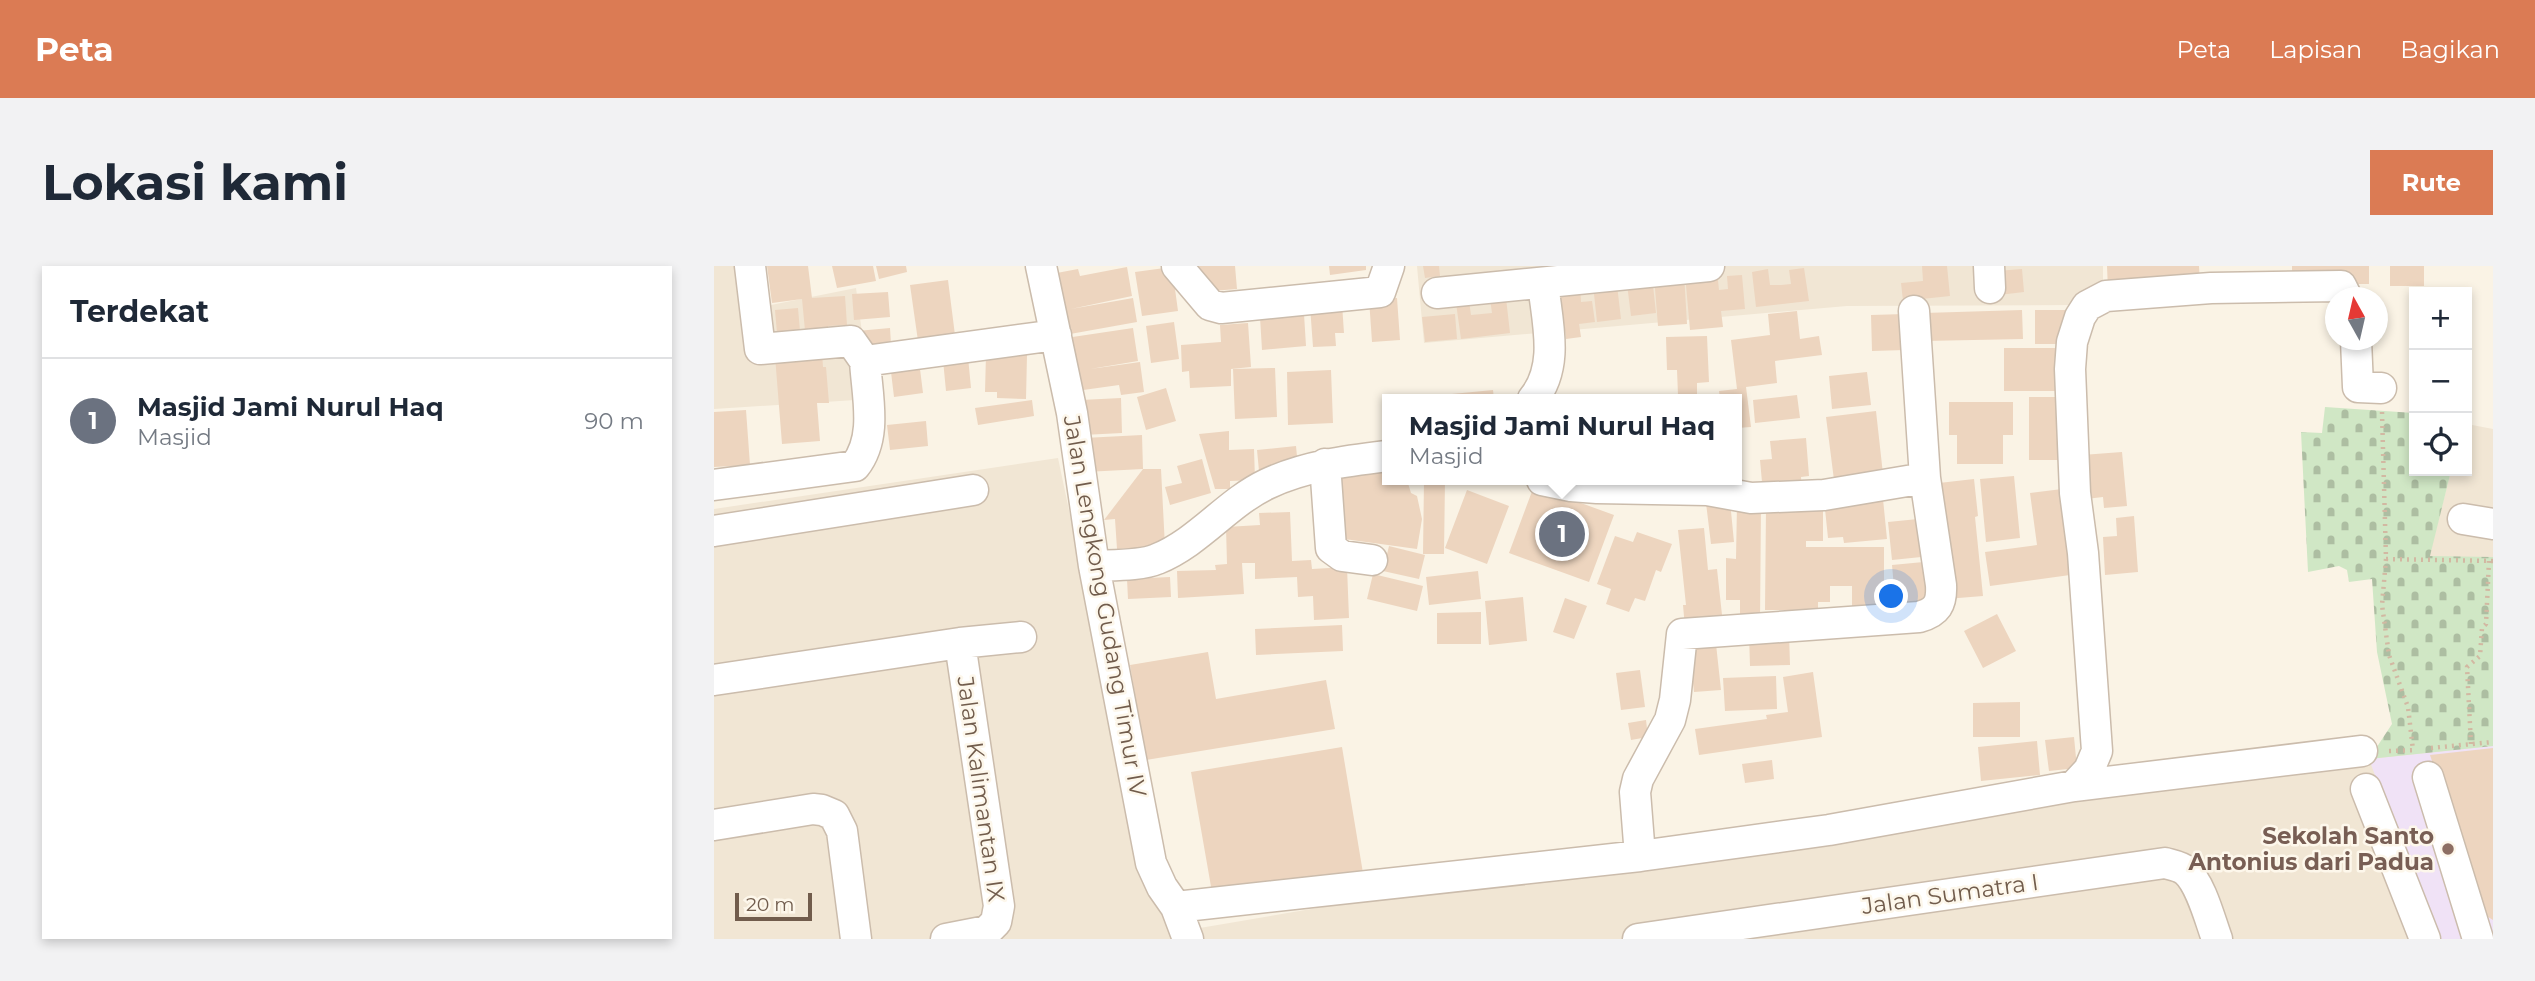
<!DOCTYPE html>
<html lang="id">
<head>
<meta charset="utf-8">
<style>
	:root { --surface:#fff; --page:#f2f2f3; --text:#1f2937; --muted:#747a83; --line:#e0e1e3; --accent:#db7b54 }
	body { margin:0; font-family:Montserrat,sans-serif; background:var(--page); color:var(--text) }
	.controls { position:absolute; right:21px; top:21px; display:grid; overflow:hidden; border-radius:0px; box-shadow:0 4px 10px #0003 }
	.controls button { width:63px; height:63px; display:grid; place-items:center; padding:0; border:0; border-bottom:2px solid var(--line); background:var(--surface); color:var(--text); font:35px sans-serif }
	.compass { position:absolute; left:1611px; top:21px; width:63px; height:63px; border-radius:50%; background:var(--surface); box-shadow:0 4px 10px #0003; rotate:352deg }
	.scale { position:absolute; left:21px; bottom:18px; width:77px; box-sizing:border-box; padding-left:7px; border:4px solid #715c4c; border-top:0; font-size:19px; line-height:24px; white-space:nowrap; color:#715c4c; -webkit-text-stroke:5px #fdf7eb; paint-order:stroke }
	.you { position:absolute; left:1178px; top:331px; width:24px; height:24px; margin:-18px; border:5px solid #fff; border-radius:50%; background:#1a73e8; box-shadow:0 0 0 10px #1a73e833 }
	.badge { display:grid; place-items:center; width:46px; height:46px; border-radius:50%; background:var(--accent); color:#fff; font-size:23px; font-weight:700 }
	.pin { position:absolute; translate:-50% -50%; border:4px solid #fff; box-shadow:0 2px 7px #0006 }
	.popup { position:absolute; left:668px; top:128px; width:360px; height:91px; box-sizing:border-box; display:grid; place-content:center; border-radius:0px; background:var(--surface); filter:drop-shadow(0 2px 5px #0005); font-size:23px; white-space:nowrap; color:var(--muted) }
	.popup b { font-size:26px; color:var(--text) }
	.popup::after { content:''; position:absolute; left:50%; top:100%; margin-left:-14px; border:14px solid transparent; border-top-color:var(--surface) }
	.list { margin:0; padding:0; list-style:none }
	h2 { display:flex; justify-content:space-between; align-items:center; height:91px; margin:0; padding:0 28px; font-size:30px }
	h2 small { font-size:23px; font-weight:400; color:var(--muted) }
	.list li { display:grid; grid-template-columns:46px 1fr auto; gap:21px; align-items:center; box-sizing:border-box; height:126px; padding:0 28px; border-top:2px solid var(--line) }
	.list b { display:block; font-size:26px; white-space:nowrap }
	.list p { margin:0; font-size:23px; white-space:nowrap; color:var(--muted) }
	.list em { font-size:23px; font-style:normal; color:var(--muted) }
	.icon { flex:none; width:38px; height:38px; fill:none; stroke:currentColor; stroke-width:2; stroke-linecap:round; stroke-linejoin:round }
	.map { position:relative; flex:none; width:1779px; height:673px; overflow:hidden; border-radius:0px }
	header { display:flex; align-items:center; gap:42px; box-sizing:border-box; height:98px; padding:0 35px; background:var(--accent); color:#fff }
	header strong { font-size:33px }
	nav { display:flex; gap:38px; margin-inline-start:auto; font-size:24px }
	.intro { display:flex; align-items:center; justify-content:space-between; box-sizing:border-box; height:168px; padding:0 42px }
	h1 { margin:0; font-size:49px }
	.button { padding:18px 32px; border-radius:0px; background:var(--accent); color:#fff; font-size:24px; font-weight:700 }
	main { display:flex; gap:42px; padding:0 42px }
	aside { flex:1; background:var(--surface); border-radius:0px; box-shadow:0 4px 10px #0003 }
	.map>svg:first-child { display:block }
</style>
</head>
<body>
<header>
<strong>Peta</strong>
<nav><a>Peta</a><a>Lapisan</a><a>Bagikan</a></nav>
</header>
<div class="intro"><h1>Lokasi kami</h1><a class="button">Rute</a></div>
<main>
<aside>
<h2>Terdekat<small></small></h2>
<ul class="list">
<li><span class="badge" style="background:#6b7280">1</span><div><b>Masjid Jami Nurul Haq</b><p>Masjid</p></div><em>90 m</em></li>
</ul>
</aside>
<div class="map">
<svg width="1779" height="673" viewBox="0 0 1779 673">
	<defs>
		<pattern id="cemetery-stones" width="16" height="16" patternUnits="userSpaceOnUse" patternTransform="scale(1.75)"><rect width="16" height="16" fill="#d0e7c5"/><path d="M2 7V4a2 2 0 0 1 4 0v3zM10 15v-3a2 2 0 0 1 4 0v3z" fill="#adbea2"/></pattern>
	</defs>
	<rect width="100%" height="100%" fill="#faf3e5"/>
	<path fill="#f1e6d4" d="M0 0H51L57 39 142 22 157 133 0 143Z
		M703 0H1389V21L1369 25 1359 39 1133 40 710 77Z
		M1753 158 1779 163V291H1715L1737 205H1753Z
		M344 192 433 614 480 663 691 627 1638 493 1779 480V673H0V243Z"/>
	<path fill="#f0e2f6" d="M1779 480V673H1722L1655 493Z"/>
	<path fill="url(#cemetery-stones)" d="M1611 141 1700 147V205H1737L1716 290 1779 291V480L1655 493 1678 458 1663 386 1658 313 1635 316 1633 304 1625 300 1594 306 1587 166 1608 167Z"/>
	<path fill="#edd5bf" d="M53 0H94L98 32 131 30 133 59 114 60 115 73 92 75 88 33 58 37Z
		M118 0H159L162 15 123 22Z
		M162 0H192L193 6 165 13Z
		M483 0H521L523 23 485 26Z
		M615 0H652V4L616 9Z
		M709 0H725L726 10 711 12Z
		M1208 0H1233L1236 30 1189 35 1187 17 1209 15Z
		M1393 0H1485L1486 19 1394 24Z
		M1578 0H1655V18H1628L1578 12Z
		M1676 0H1710V20H1676Z
		M413 1 418 30 357 43 419 32 423 56 345 70 332 9 364 3 366 10Z
		M458 1 464 45 428 50 421 6Z
		M1090 2 1095 35 1042 41 1038 6 1054 3 1056 19H1067L1077 18 1075 4Z
		M1308 3 1310 26 1285 29 1283 5Z
		M1003 5 1005 24 1014 23 1013 10 1028 9 1031 43 1007 45 1009 61 976 64 971 8Z
		M970 7 973 58 944 60 940 10Z
		M938 10 942 47 917 50 913 18Z
		M234 14 242 77 205 82 196 19Z
		M903 19 907 53 883 56 880 28 889 27 888 21Z
		M866 21 867 36 878 35 881 56 865 58 867 71 852 73 846 24Z
		M174 26 176 51 140 54 138 28Z
		M683 32 686 74 658 76 655 33Z
		M792 32 796 67 747 73 742 37 755 35 757 49 778 47 776 33Z
		M628 38 630 67H621L622 80 599 81 596 40Z
		M84 42 87 77 64 79 61 44Z
		M1308 44 1309 73 1210 75V47Z
		M1321 44H1356V78H1321Z
		M1083 45 1086 73 1105 70 1108 89 1061 95 1063 117 1032 121 1037 161 1023 162V133H1006L1005 125 1023 123 1017 74 1056 69 1054 48Z
		M590 48 592 80 548 84 546 51Z
		M741 48 743 73 711 76 708 51Z
		M1191 48V84L1158 85 1157 49Z
		M460 56 465 93 437 97 432 60Z
		M534 57 537 101 517 103V120L476 122 475 105 468 106 467 79 507 76 506 59Z
		M176 62 177 78 144 81 143 65Z
		M419 62 424 95 376 103 426 96 430 126 407 129 405 119 355 126 345 73Z
		M993 70 995 116 983 117V128L964 129 963 104H953L952 71Z
		M1290 82H1353V125H1290Z
		M108 87 109 101H112L115 137H103L106 175 68 178 61 90Z
		M272 88 313 89 312 133 283 132V126H271Z
		M254 91 257 122 232 125 229 94Z
		M561 102 563 151 521 153 519 103Z
		M206 103 209 127 180 131 177 106Z
		M617 104 619 157 574 159 573 106Z
		M1153 106 1157 139 1118 143 1115 110Z
		M452 122 462 155 432 164 423 131Z
		M779 124 780 133H738V128Z
		M1083 129 1086 152 1041 157 1039 134Z
		M1315 131H1355V194H1315Z
		M407 132 408 167 369 169 367 134Z
		M318 134 320 150 264 159 261 142Z
		M1235 136H1299V169H1289V198H1243V169H1235Z
		M32 144 36 199 0 201V146Z
		M1162 145 1169 208 1120 214 1112 151Z
		M212 155 214 180 176 184 173 159Z
		M515 165V184L540 183 541 214 516 215V223H501L485 168Z
		M428 169 429 203 371 206 370 172Z
		M1092 172 1095 210 1087 211 1088 224 1049 227 1046 194 1058 193 1056 175Z
		M582 180 584 201 545 205 543 184Z
		M1408 186 1413 240 1390 242 1389 231 1372 233 1368 189Z
		M488 193 497 227 456 239 451 221 468 217 463 200Z
		M429 203H447L451 281 403 283 401 253 390 254Z
		M673 206V214H693L697 227 703 230 708 253 703 283 623 272 617 212Z
		M1300 210 1306 272 1272 276 1266 213Z
		M1260 213 1264 250 1261 251 1269 330 1232 333 1225 217Z
		M710 214H731L730 288H709Z
		M820 220 900 249 875 316 795 287Z
		M1356 222 1364 284 1353 285 1356 309 1276 320 1271 286 1323 279 1316 227Z
		M753 224 795 240 773 298 731 282Z
		M1169 233 1173 273 1130 277 1129 271 1114 272 1111 243 1127 242 1126 237Z
		M1016 235 1020 276 997 278 992 237Z
		M1023 238H1047L1046 356H1026V334H1012V292L1022 293Z
		M1052 242H1109V275H1092V281H1170V341H1138V320H1116V336H1104V351L1072 350V344H1051Z
		M576 246 578 295 597 294 598 303 633 301 635 352 600 354 599 330 584 331 583 311 541 313V297H528L530 328 464 332 463 305 502 304 501 299 513 298 512 261 546 259 545 247Z
		M1420 250 1424 306 1391 309 1389 271 1403 270 1402 252Z
		M1214 252 1217 290 1178 294 1174 256Z
		M990 262 994 304 1003 303 1009 358 971 362 969 339H972L964 264Z
		M923 266 958 278 947 306 942 304 931 335 921 332 915 346 892 338 897 323 883 318 901 270 919 276Z
		M675 280 711 289 705 313 669 305Z
		M1220 295V340L1182 344 1178 299Z
		M764 305 767 333 715 339 712 311Z
		M659 308 709 320 703 345 653 333Z
		M456 311 457 331 414 333 413 313Z
		M809 331 813 375 775 379 771 335Z
		M851 332 873 340 860 373 839 366Z
		M767 346V378H723V347Z
		M1283 348 1302 385 1269 402 1250 365Z
		M628 359 629 385 542 389 541 363Z
		M1075 367 1076 399 1036 400 1035 368Z
		M1002 378 1007 424 980 426 975 381Z
		M494 386 502 433 612 414 621 463 432 494 416 399Z
		M926 404 931 441 907 444 902 407Z
		M1099 406 1108 471 985 489 981 463 1053 453 1052 449 1074 446 1069 411Z
		M1062 410 1063 443 1011 445 1009 412Z
		M1306 436V471H1259V437Z
		M932 454 934 471 917 474 914 457Z
		M1360 471 1363 502 1335 505 1331 474Z
		M1323 475 1326 509 1267 515 1264 481Z
		M628 481 649 607 499 632 477 506Z
		M1779 482V654L1766 646 1756 608 1716 489Z
		M1058 494 1060 513 1031 517 1028 498Z"/>
	<g fill="none" stroke-linecap="round" stroke-linejoin="round">
		<defs>
			<path id="minor" d="M36 0 46 83 137 75 151 95 342 69
				M327 0 358 147 380 300 437 597 448 621 462 641 474 673
				M463 0 496 39 507 42 666 26 675 0
				M1275 0 1276 22
				M723 27 995 0
				M1642 74 1644 121 1667 122
				M819 133C846 100 833 56 829 17
				M611 198 617 282 628 290 658 294
				M828 214 857 220 883 222 993 224 1037 232 1110 229 1211 212
				M0 219 141 200C164 171 153 130 151 95
				M1749 253 1779 258
				M0 265 259 224
				M380 300C397 299 427 300 443 293 485 276 513 237 553 218 591 200 632 195 673 190
				M0 414 246 377 307 371
				M1714 511 1764 673
				M1360 520 1375 504 1383 485 1369 287 1361 227 1356 103 1358 76 1366 51 1373 40 1392 30 1497 22 1627 20 1633 32
				M1652 523 1711 673
				M0 559 99 543 108 544 120 549 128 565 142 673
				M926 590 921 526 924 513 956 454 961 434 968 368 1205 351C1223 346 1228 338 1227 319L1211 212 1200 45
				M462 641 926 590 1115 564 1360 520 1648 485
				M232 673 273 665 282 656 285 640 246 377
				M924 673 1451 597C1458 599 1466 600 1472 605 1487 618 1496 654 1503 673"/>
		</defs>
		<use href="#minor" stroke="#cbbcac" stroke-width="33"/>
		<path stroke="#d2b8a2" stroke-width="4.5" stroke-dasharray="2 5" stroke-linecap="butt" d="M1668 146 1672 293 1668 339 1675 389 1694 441 1699 484
			M1672 293 1779 295
			M1757 478 1753 401 1766 390 1768 362 1772 358 1775 295
			M1717 482 1779 476
			M1675 485 1702 484"/>
		<use href="#minor" stroke="#fff" stroke-width="30"/>
	</g>
	<circle fill="#8d6e63" stroke="#fdf7eb" stroke-width="2.5" cx="1734" cy="583" r="7"/>
	<g text-anchor="middle" dominant-baseline="central" stroke-width="5" stroke-linejoin="round" paint-order="stroke">
		<g font-size="23" fill="#715c4c" stroke="#fdf7eb">
			<text transform="translate(391 340) rotate(80)">Jalan Lengkong Gudang Timur IV</text>
			<text transform="translate(267 523) rotate(82)">Jalan Kalimantan IX</text>
			<text transform="translate(1236 628) rotate(-8)">Jalan Sumatra I</text>
		</g>
		<g font-size="23" font-weight="bold" fill="#785e54" stroke="#fdf7eb" text-anchor="end">
			<text x="1720" y="570">Sekolah Santo<tspan x="1720" dy="26">Antonius dari Padua</tspan></text>
		</g>
	</g>
</svg>
<div class="controls">
<button>+</button>
<button>−</button>
<button><svg class="icon" aria-label="locate" viewBox="0 0 24 24"><circle cx="12" cy="12" r="6"/><path d="M12 2v4M12 18v4M2 12h4M18 12h4"/></svg></button>
</div>
<svg class="compass" viewBox="-18 -18 36 36"><path d="M0-13l5 13h-10z" fill="#e53935"/><path d="M0 13l5-13h-10z" fill="#747a83"/></svg>
<div class="scale">20 m</div>
<div class="you"></div>
<div class="pin badge" style="left:848px;top:268px;background:#6b7280">1</div>
<div class="popup"><b>Masjid Jami Nurul Haq</b>Masjid</div>
</div>
</main>
</body>
</html>
